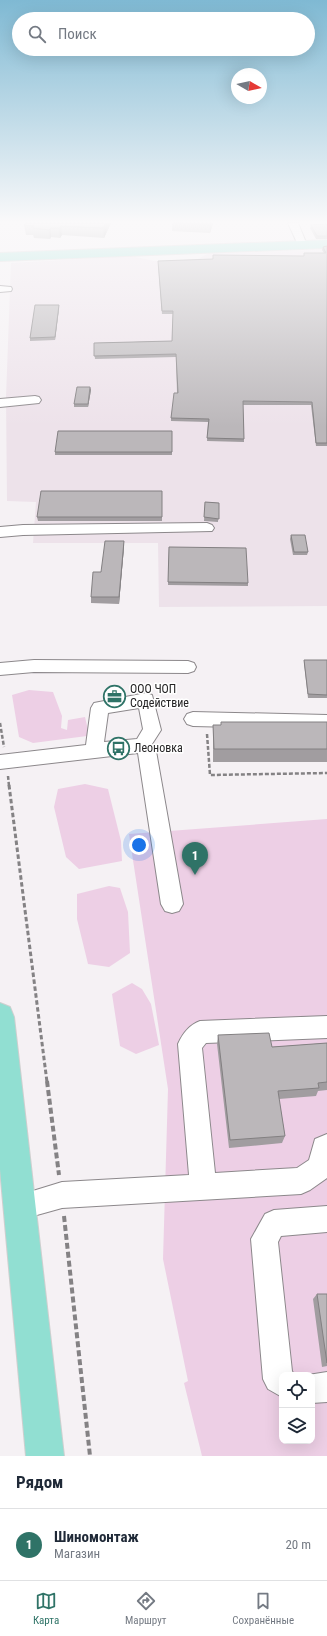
<!DOCTYPE html>
<html lang="ru">
<head>
<meta charset="utf-8">
<style>
	:root { --surface:#fff; --page:#f2f2f3; --text:#1f2937; --muted:#747a83; --line:#e0e1e3; --accent:#2f7367 }
	body { margin:0; font-family:"Roboto Condensed",sans-serif; background:var(--page); color:var(--text) }
	.controls { position:absolute; right:12px; bottom:12px; display:grid; overflow:hidden; border-radius:8px; box-shadow:0 4px 16px #0002 }
	.controls button { width:36px; height:36px; display:grid; place-items:center; padding:0; border:0; border-bottom:1px solid var(--line); background:var(--surface); color:var(--text); font:20px sans-serif }
	.compass { position:absolute; left:231px; top:68px; width:36px; height:36px; border-radius:50%; background:var(--surface); box-shadow:0 4px 16px #0002; rotate:99deg }
	.you { position:absolute; left:139px; top:845px; width:14px; height:14px; margin:-10px; border:3px solid #fff; border-radius:50%; background:#1a73e8; box-shadow:0 0 0 6px #1a73e833 }
	.badge { display:grid; place-items:center; width:26px; height:26px; border-radius:50%; background:var(--accent); color:#fff; font-size:13px; font-weight:700 }
	.pin { position:absolute; translate:-50% -33px; filter:drop-shadow(0 1px 2px #0008) }
	.pin::after { content:''; position:absolute; top:21px; width:14px; height:12px; background:inherit; clip-path:polygon(0 0,100% 0,50% 100%) }
	.list { margin:0; padding:0; list-style:none }
	h2 { display:flex; justify-content:space-between; align-items:center; height:52px; margin:0; padding:0 16px; font-size:17px }
	h2 small { font-size:13px; font-weight:400; color:var(--muted) }
	.list li { display:grid; grid-template-columns:26px 1fr auto; gap:12px; align-items:center; box-sizing:border-box; height:72px; padding:0 16px; border-top:1px solid var(--line) }
	.list b { display:block; font-size:15px; white-space:nowrap }
	.list p { margin:0; font-size:13px; white-space:nowrap; color:var(--muted) }
	.list em { font-size:13px; font-style:normal; color:var(--muted) }
	.icon { flex:none; width:22px; height:22px; fill:none; stroke:currentColor; stroke-width:2; stroke-linecap:round; stroke-linejoin:round }
	.map { position:relative; flex:none; width:327px; height:1456px; overflow:hidden }
	.search { position:absolute; background:var(--surface); box-shadow:0 4px 16px #0002; left:12px; right:12px; top:12px; height:44px; display:flex; align-items:center; gap:10px; box-sizing:border-box; padding:0 14px; border-radius:22px; color:var(--muted); font-size:15px }
	.sheet { height:124px; background:var(--surface) }
	nav { display:flex; justify-content:space-around; align-items:center; box-sizing:border-box; height:56px; border-top:1px solid var(--line); background:var(--surface); font-size:11px; color:var(--muted) }
	nav a { display:grid; justify-items:center; gap:2px }
	nav .on { color:var(--accent) }
	.map>svg:first-child { display:block }
</style>
</head>
<body>
<div class="map">
<svg width="327" height="1456" viewBox="0 0 327 1456">
	<rect width="100%" height="100%" fill="#f5f1f4"/>
	<path fill="#ede2ea" d="M327 250V606L159 607 158 543H33L36 502 7 501 6 397 11 263 131 256 154 261 196 260 209 253Z"/>
	<path fill="#edcfe5" fill-rule="evenodd" d="M29 690 53 692 62 716 61 728 67 730 68 720 85 717 88 730 87 736 33 743 19 737 12 695Z
		M85 784 108 789 121 841 122 861 79 869 66 857 54 807 58 789Z
		M327 819V1456H202L184 1383 188 1381 163 1259 168 1089 129 834ZM282 1375H312V1441H282Z
		M109 886 120 888 128 912 130 953 109 967 88 964 77 919V894Z
		M132 983 142 989 151 1004 159 1045 136 1054 120 1046 112 994Z"/>
	<g fill="none" stroke-linecap="round" stroke-linejoin="round">
		<defs>
			<path id="minor" d="M288 223H298L307 245 305 247H299Z
				M0 286 11 287 12 289 11 291 0 292Z
				M35 396 39 397 41 400 39 403 0 407V399Z
				M207 523 212 525 214 528 212 531 23 535 0 537V527L23 525Z
				M34 660 188 661 194 663 196 667 194 671 188 673 34 672 0 675V663Z
				M146 693 152 695 161 730 152 744 156 751 183 904 179 911 172 913 165 911 161 904 138 753 0 769V755L86 745 91 708 94 703ZM139 708 143 729 137 739 104 742 108 713Z
				M193 712 327 715V729L193 726 187 724 184 719 187 714Z
				M327 1016V1038L206 1043 202 1048 215 1173 297 1168 309 1160 315 1139 327 1134V1178L310 1190 301 1194 62 1208 19 1220 10 1216 6 1207 10 1198 62 1182 189 1175 178 1044C183 1033 189 1025 200 1021Z
				M327 1206V1232L281 1236 278 1242 292 1371 294 1375H282V1397L268 1389 263 1379 251 1239 265 1214 274 1210Z
				M327 1372V1402L312 1403V1375H308Z"/>
			<path id="major" d="M327 240V248L0 261V253Z
				M0 1003 10 1007 14 1017 64 1456H26L0 1169Z"/>
		</defs>
		<use href="#minor" stroke="#8c888b" stroke-width="2"/>
		<use href="#major" stroke="#cfcfcf" stroke-width="2"/>
		<path stroke="#848284" stroke-width="2.5" stroke-dasharray="4 2" stroke-linecap="butt" d="M0 723 4 747
			M207 734 210 775 327 773
			M8 776 9 786"/>
		<path stroke="#848284" stroke-width="3" stroke-dasharray="4.5 2.5" stroke-linecap="butt" d="M9 785 47 1082"/>
		<path stroke="#848284" stroke-width="4" stroke-dasharray="6 3" stroke-linecap="butt" d="M47 1081 59 1175
			M64 1216 90 1456"/>
		<use href="#minor" fill="#fff" fill-rule="evenodd"/>
		<use href="#major" fill="#91dfd2" fill-rule="evenodd"/>
	</g>
	<path fill="#a19da0" d="M26 223H111L104 238 62 235 60 238 51 237 50 239 34 238 33 235H26L24 225Z
		M172 223H213L210 233 172 231Z
		M327 224V239H316L310 228 311 225Z
		M327 246V446H316L311 405H243L244 442 207 441 208 422 171 421V418L177 393 176 357 95 359 94 343 172 341 173 314H162L158 264 213 259 304 256 324 253 322 250 323 247Z
		M59 305V308L55 340 30 341V338Z
		M90 387 91 390 88 407H74V404Z
		M172 431V455H55V452Z
		M162 491V521H38L37 517Z
		M205 502 219 503 218 522 204 521Z
		M291 535 308 552 307 555H293L290 539Z
		M124 541V547L119 604 91 603V597L101 572Z
		M169 547 248 583V586L168 585Z
		M304 660H327V698H308L304 663Z
		M221 722H327V762H213V725H221Z
		M218 1035 272 1047 327 1043V1090L318 1091 316 1096 279 1099 285 1136 282 1143 229 1148 217 1044Z
		M317 1294H327V1366L322 1367 313 1299Z"/>
	<path fill="#838082" d="M106 223H111L104 238 103 228Z
		M211 223H213L210 233V225Z
		M61 226 62 235 60 238 59 228Z
		M51 228V237L50 239 49 230Z
		M59 305V308L55 340V337Z
		M90 387 91 390 88 407V404Z
		M124 541V547L119 604V597Z"/>
	<path fill="#bbb7ba" stroke="#838082" d="M26 223H106L103 228 61 226 59 228H51L49 230 33 228 34 226 24 225Z
		M174 223H211L210 225Z
		M327 224V236H317L311 225Z
		M327 246V443H316L312 402 243 401 244 439 207 438 209 419 171 418 174 393H178L176 354 94 356V343L172 341 173 311H162L158 261 213 259V255L304 256V253H326L323 247Z
		M35 305H59L55 337 30 338Z
		M77 387H90L88 404H74Z
		M58 431H172V452H55Z
		M41 491H162V517H37Z
		M205 502 219 503V519L204 517Z
		M291 535H305L308 552H294Z
		M105 541H124L119 597H91L93 572H101Z
		M169 547 246 548 248 583 168 582Z
		M304 660H327V695L308 694Z
		M221 722H327V749H214L213 725H221Z
		M269 1033 272 1047 327 1043V1082L318 1083 319 1088 278 1091 285 1136 230 1140 218 1035Z
		M317 1294H327V1363Z"/>
	<linearGradient id="sky" x2="0" y2="1"><stop stop-color="#7fb9d3"/><stop offset="0.52" stop-color="#faf9fa"/><stop offset="1" stop-color="#faf9fa" stop-opacity="0"/></linearGradient>
	<rect width="327" height="427" fill="url(#sky)"/>
	<defs>
		<symbol id="office-ring" viewBox="-11 -11 22 22"><circle r="9.5" fill="#fff" stroke="#2f7367" stroke-width="1.5"/><path d="M-6-3h4V-5.5h4V-3h4V5H-6ZM-1-4.5V-3h2v-1.5ZM-6 0V1H6V0Z" fill="#2f7367"/></symbol>
		<symbol id="bus-ring" viewBox="-11 -11 22 22"><circle r="9.5" fill="#fff" stroke="#2f7367" stroke-width="1.5"/><path d="M-5-6H5V4H4V6H2V4H-2V6H-4V4H-5ZM-3.5-4V0h7V-4ZM-3.5 1.2v1.5H-2V1.2ZM2 1.2v1.5H3.5V1.2Z" fill="#2f7367"/></symbol>
	</defs>
	<g fill-rule="evenodd">
		<use href="#office-ring" x="102" y="684" width="25" height="25"/>
		<use href="#bus-ring" x="106" y="736" width="25" height="25"/>
	</g>
	<g text-anchor="middle" dominant-baseline="central" stroke-width="3" stroke-linejoin="round" paint-order="stroke">
		<g font-size="12" fill="#242324" stroke="#fff" text-anchor="start">
			<text x="130" y="689">ООО ЧОП<tspan x="130" dy="14">Содействие</tspan></text>
			<text x="134" y="748">Леоновка</text>
		</g>
	</g>
</svg>
<div class="controls">
<button><svg class="icon" aria-label="locate" viewBox="0 0 24 24"><circle cx="12" cy="12" r="6"/><path d="M12 2v4M12 18v4M2 12h4M18 12h4"/></svg></button>
<button><svg class="icon" aria-label="layers" viewBox="0 0 24 24"><path d="M12 4l9 5-9 5-9-5zM3 14l9 5 9-5"/></svg></button>
</div>
<svg class="compass" viewBox="-18 -18 36 36"><path d="M0-13l5 13h-10z" fill="#e53935"/><path d="M0 13l5-13h-10z" fill="#747a83"/></svg>
<div class="you"></div>
<div class="pin badge" style="left:195px;top:875px">1</div>
<div class="search"><svg class="icon" aria-label="search" viewBox="0 0 24 24"><circle cx="10" cy="10" r="6"/><path d="M15 15l6 6"/></svg>Поиск</div>
</div>
<section class="sheet">
<h2>Рядом<small></small></h2>
<ul class="list">
<li><span class="badge">1</span><div><b>Шиномонтаж</b><p>Магазин</p></div><em>20 m</em></li>
</ul>
</section>
<nav>
<a class="on"><svg class="icon" aria-label="map" viewBox="0 0 24 24"><path d="M3 6l6-2 6 2 6-2v14l-6 2-6-2-6 2zM9 4v14M15 6v14"/></svg>Карта</a>
<a><svg class="icon" aria-label="directions" viewBox="0 0 24 24"><path d="M12 3l9 9-9 9-9-9zM9 14v-3h6M13 9l2 2-2 2"/></svg>Маршрут</a>
<a><svg class="icon" aria-label="saved" viewBox="0 0 24 24"><path d="M7 4h10v16l-5-4-5 4z"/></svg>Сохранённые</a>
</nav>
</body>
</html>
